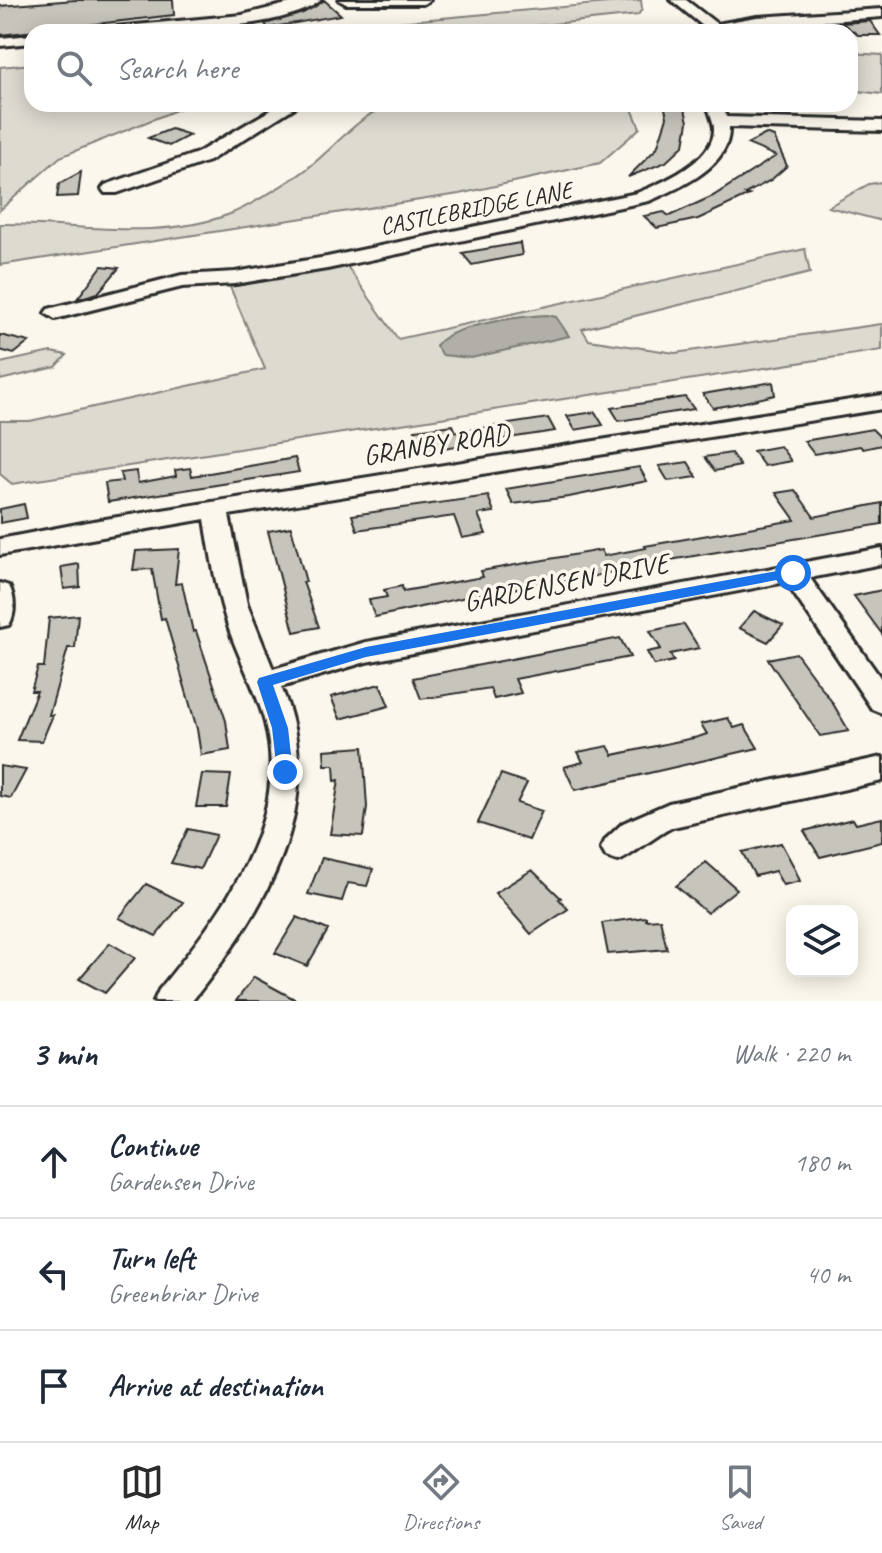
<!DOCTYPE html>
<html lang="en">
<head>
<meta charset="utf-8">
<style>
	:root { --surface:#fff; --page:#f2f2f3; --text:#1f2937; --muted:#747a83; --line:#e0e1e3; --accent:#2b2b2b }
	body { margin:0; font-family:Caveat,sans-serif; background:var(--page); color:var(--text) }
	.controls { position:absolute; right:24px; bottom:24px; display:grid; overflow:hidden; border-radius:16px; box-shadow:0 4px 20px #0003 }
	.controls button { width:72px; height:72px; display:grid; place-items:center; padding:0; border:0; border-bottom:2px solid var(--line); background:var(--surface); color:var(--text); font:40px sans-serif }
	.stop { position:absolute; width:24px; height:24px; margin:-18px; border:6px solid #1a73e8; border-radius:50%; background:#fff }
	.stop.end { background:#1a73e8; border-color:#fff; box-shadow:0 2px 8px #0008 }
	.list { margin:0; padding:0; list-style:none }
	h2 { display:flex; justify-content:space-between; align-items:center; height:104px; margin:0; padding:0 32px; font-size:34px }
	h2 small { font-size:26px; font-weight:400; color:var(--muted) }
	.list li { display:grid; grid-template-columns:52px 1fr auto; gap:24px; align-items:center; box-sizing:border-box; height:112px; padding:0 32px; border-top:2px solid var(--line) }
	.list b { display:block; font-size:30px; white-space:nowrap }
	.list p { margin:0; font-size:26px; white-space:nowrap; color:var(--muted) }
	.list em { font-size:26px; font-style:normal; color:var(--muted) }
	.icon { flex:none; width:44px; height:44px; fill:none; stroke:currentColor; stroke-width:2; stroke-linecap:round; stroke-linejoin:round }
	.map { position:relative; flex:none; width:882px; height:1001px; overflow:hidden }
	.search { position:absolute; background:var(--surface); box-shadow:0 4px 20px #0003; left:24px; right:24px; top:24px; height:88px; display:flex; align-items:center; gap:20px; box-sizing:border-box; padding:0 28px; border-radius:24px; color:var(--muted); font-size:30px }
	.sheet { height:440px; background:var(--surface) }
	nav { display:flex; justify-content:space-around; align-items:center; box-sizing:border-box; height:112px; border-top:2px solid var(--line); background:var(--surface); font-size:22px; color:var(--muted) }
	nav a { display:grid; justify-items:center; gap:4px }
	nav .on { color:var(--accent) }
	.map>svg:first-child { display:block }
</style>
</head>
<body>
<div class="map">
<svg width="882" height="1001" viewBox="0 0 882 1001">
	<rect width="100%" height="100%" fill="#fbf7ec"/>
	<filter id="ink" filterUnits="userSpaceOnUse"><feTurbulence type="fractalNoise" baseFrequency=".0125" numOctaves="2"/><feDisplacementMap in="SourceGraphic" scale="16" xChannelSelector="R" yChannelSelector="G"/><feConvolveMatrix kernelMatrix="1 2 1 2 8 2 1 2 1" color-interpolation-filters="sRGB"/></filter>
	<g filter="url(#ink)">
		<path fill="#dddad0" stroke="#84827e" stroke-width="2" d="M641 0 642 9 638 15 477 32H287Z
			M850 53 882 55V94L850 90Z
			M32 64V104H191L60 157 0 210V67Z
			M390 104H630L640 128 600 163 459 194 0 265V224C76 223 156 242 230 214 252 205 273 191 294 178 327 158 353 118 390 104Z
			M882 182V221L828 207 869 184Z
			M805 249 810 273 582 329 589 340 675 353 882 324V350L12 484 0 474V421H30L265 369 230 287 347 266 398 339Z
			M51 352 67 355 56 367 0 380V363Z"/>
		<path fill="#b1afa7" stroke="#7b7a75" stroke-width="2" d="M547 315 556 317 569 336 471 358 442 355 436 346C448 325 524 316 547 315Z"/>
		<path fill="#c7c4bc" stroke="#2b2b2b" stroke-width="2" d="M75 0H173L174 15 0 35V6Z
			M324 0 341 15 268 28 265 24 303 13Z
			M870 21 880 35H858L842 23Z
			M664 104H682L685 109 688 122 684 145 666 162 628 177 657 148 667 117Z
			M171 129 190 135 169 146 148 138Z
			M766 134 774 137 787 166 771 180 745 194 749 195 698 219 657 228 644 216 664 212 669 216 713 196 776 156 747 144Z
			M81 172 78 196 57 197 59 184Z
			M520 243 522 255 472 265 462 253Z
			M102 266 119 268 98 293 77 299Z
			M0 335 29 342 14 354 0 350Z
			M773 382 775 395 740 403 713 408 703 394Z
			M685 397 694 409 619 421 611 408Z
			M595 412 603 425 575 430 567 416Z
			M548 418 555 431 424 451 415 430 453 425 456 432Z
			M872 429 882 439V445L863 449 860 446 814 454 804 441Z
			M396 442 401 455 374 460 368 447Z
			M780 446 791 461 764 466 753 451Z
			M731 453 740 466 715 471 705 457Z
			M295 458 299 472 108 502 105 483 122 481 120 473 136 471 138 483 176 476 175 470 190 468 192 476Z
			M688 462 697 477 668 481 659 466Z
			M639 467 647 481 569 497 513 504 506 489Z
			M795 490 814 517 882 503V524L635 566 583 579 489 592 375 617 369 600 387 597 384 590 402 586 403 591 483 577 481 571 601 550 604 556 646 548 645 546 795 520 776 493Z
			M488 496 494 512 478 514 486 534 462 538 454 516 357 530 352 515Z
			M24 504 27 518 0 523V509Z
			M291 527 306 582H303L319 627 294 632 268 531Z
			M179 549 175 584 182 583 193 632 196 631 226 721 230 750 201 755 197 729 165 618 161 619 152 569 133 570 136 551Z
			M79 564 80 587 64 589 61 567Z
			M882 590V634L854 596Z
			M754 611 783 625 768 642 739 628Z
			M78 615 75 648H68L49 715H53L42 741 17 740 37 691H31L38 667H44L49 618Z
			M684 624 699 648 670 654 674 661 654 665 647 652 661 649 650 631Z
			M620 638 630 657 515 679 521 693 494 699 490 688 421 699 413 678Z
			M796 653 832 702 849 731 820 736 768 659Z
			M380 684 389 706 340 719 331 697Z
			M728 718 734 728 744 725 758 748 575 790 564 767 583 762 578 752 608 746 613 755 698 737 707 734 701 724Z
			M363 747 367 807 363 836 330 834 339 780 335 781 334 765H325L324 750Z
			M0 766 26 770 11 798 0 796Z
			M202 774 231 775 226 807H196Z
			M501 774 527 783 517 803 542 811 529 840 478 823Z
			M882 818V842L820 857 804 831 853 819 856 824Z
			M188 829 216 835 200 869 171 863Z
			M781 843 794 867 800 881 783 885 775 871 755 876 742 852Z
			M322 858 373 869 367 886 348 883 342 901 308 894Z
			M706 862 737 889 707 913 676 886Z
			M532 870 561 898 559 899 568 909 531 934 495 893Z
			M146 884 183 902 156 936 119 918Z
			M297 917 328 930 307 966 275 953Z
			M646 917V920L660 919 667 949 608 954 602 923Z
			M110 943 135 958 105 993 79 979Z
			M254 977 298 1001H236Z"/>
		<g fill="none" stroke-linecap="round" stroke-linejoin="round">
			<defs>
				<path id="minor" d="M303 0H321C283 32 148 32 97 32L104 28 242 15Z
					M339 0H430L423 4H346Z
					M671 0H686L717 24 757 17 882 9V17L686 32 703 26Z
					M32 35V43L0 46V38Z
					M281 104H300L209 161 117 193H105L102 189 105 185 197 153Z
					M707 104H723L726 117 882 121V131L729 127C731 167 679 188 649 201L327 269 235 284 182 287 55 319 45 313 48 309 182 275 235 272 327 257 637 193C662 183 714 161 714 129 714 122 709 112 707 104Z
					M882 395V409L229 515 247 604 273 669 366 642 882 548V564L810 578 882 680V713L872 709 786 582 366 662 281 687C331 806 265 909 192 1001H154L159 990C219 916 292 825 265 723 257 691 241 663 230 632 217 595 211 557 205 519L0 555V539L93 521Z
					M0 583 9 586C15 596 16 614 9 625L0 627Z
					M882 757V781L673 827C660 832 626 860 618 861 616 861 609 858 606 857L601 848 606 839 623 823 669 803Z"/>
			</defs>
			<use href="#minor" stroke="#2b2b2b" stroke-width="6"/>
			<use href="#minor" fill="#fbf7ec" fill-rule="evenodd"/>
		</g>
	</g>
	<path fill="#1a73e8" d="M793 568 800 573 798 576 366 657 273 685 288 728 293 772 285 779 277 772 272 728 257 682 259 678 366 647Z"/>
	<g text-anchor="middle" dominant-baseline="central" stroke-width="7" stroke-linejoin="round" paint-order="stroke">
		<g font-size="24" fill="#2b2b2b" stroke="#fbf7ec">
			<text transform="translate(476 208) rotate(-11)">CASTLEBRIDGE LANE</text>
		</g>
		<g font-size="28" fill="#2b2b2b" stroke="#fbf7ec">
			<text transform="translate(436 444) rotate(-9)">GRANBY ROAD</text>
			<text transform="translate(566 582) rotate(-11)">GARDENSEN DRIVE</text>
		</g>
	</g>
</svg>
<div class="controls">
<button><svg class="icon" aria-label="layers" viewBox="0 0 24 24"><path d="M12 4l9 5-9 5-9-5zM3 14l9 5 9-5"/></svg></button>
</div>
<div class="stop" style="left:793px;top:573px"></div>
<div class="stop end" style="left:285px;top:772px"></div>
<div class="search"><svg class="icon" aria-label="search" viewBox="0 0 24 24"><circle cx="10" cy="10" r="6"/><path d="M15 15l6 6"/></svg>Search here</div>
</div>
<section class="sheet">
<h2>3 min<small>Walk · 220 m</small></h2>
<ul class="list">
<li><svg class="icon" aria-label="ahead" viewBox="0 0 24 24"><path d="M12 20V5M6 11l6-6 6 6"/></svg><div><b>Continue</b><p>Gardensen Drive</p></div><em>180 m</em></li>
<li><svg class="icon" aria-label="left" viewBox="0 0 24 24"><path d="M17 20v-9H6M10 6l-5 5 5 5"/></svg><div><b>Turn left</b><p>Greenbriar Drive</p></div><em>40 m</em></li>
<li><svg class="icon" aria-label="arrive" viewBox="0 0 24 24"><path d="M6 21V4h12l-3 4 3 4H6"/></svg><div><b>Arrive at destination</b></div></li>
</ul>
</section>
<nav>
<a class="on"><svg class="icon" aria-label="map" viewBox="0 0 24 24"><path d="M3 6l6-2 6 2 6-2v14l-6 2-6-2-6 2zM9 4v14M15 6v14"/></svg>Map</a>
<a><svg class="icon" aria-label="directions" viewBox="0 0 24 24"><path d="M12 3l9 9-9 9-9-9zM9 14v-3h6M13 9l2 2-2 2"/></svg>Directions</a>
<a><svg class="icon" aria-label="saved" viewBox="0 0 24 24"><path d="M7 4h10v16l-5-4-5 4z"/></svg>Saved</a>
</nav>
</body>
</html>
